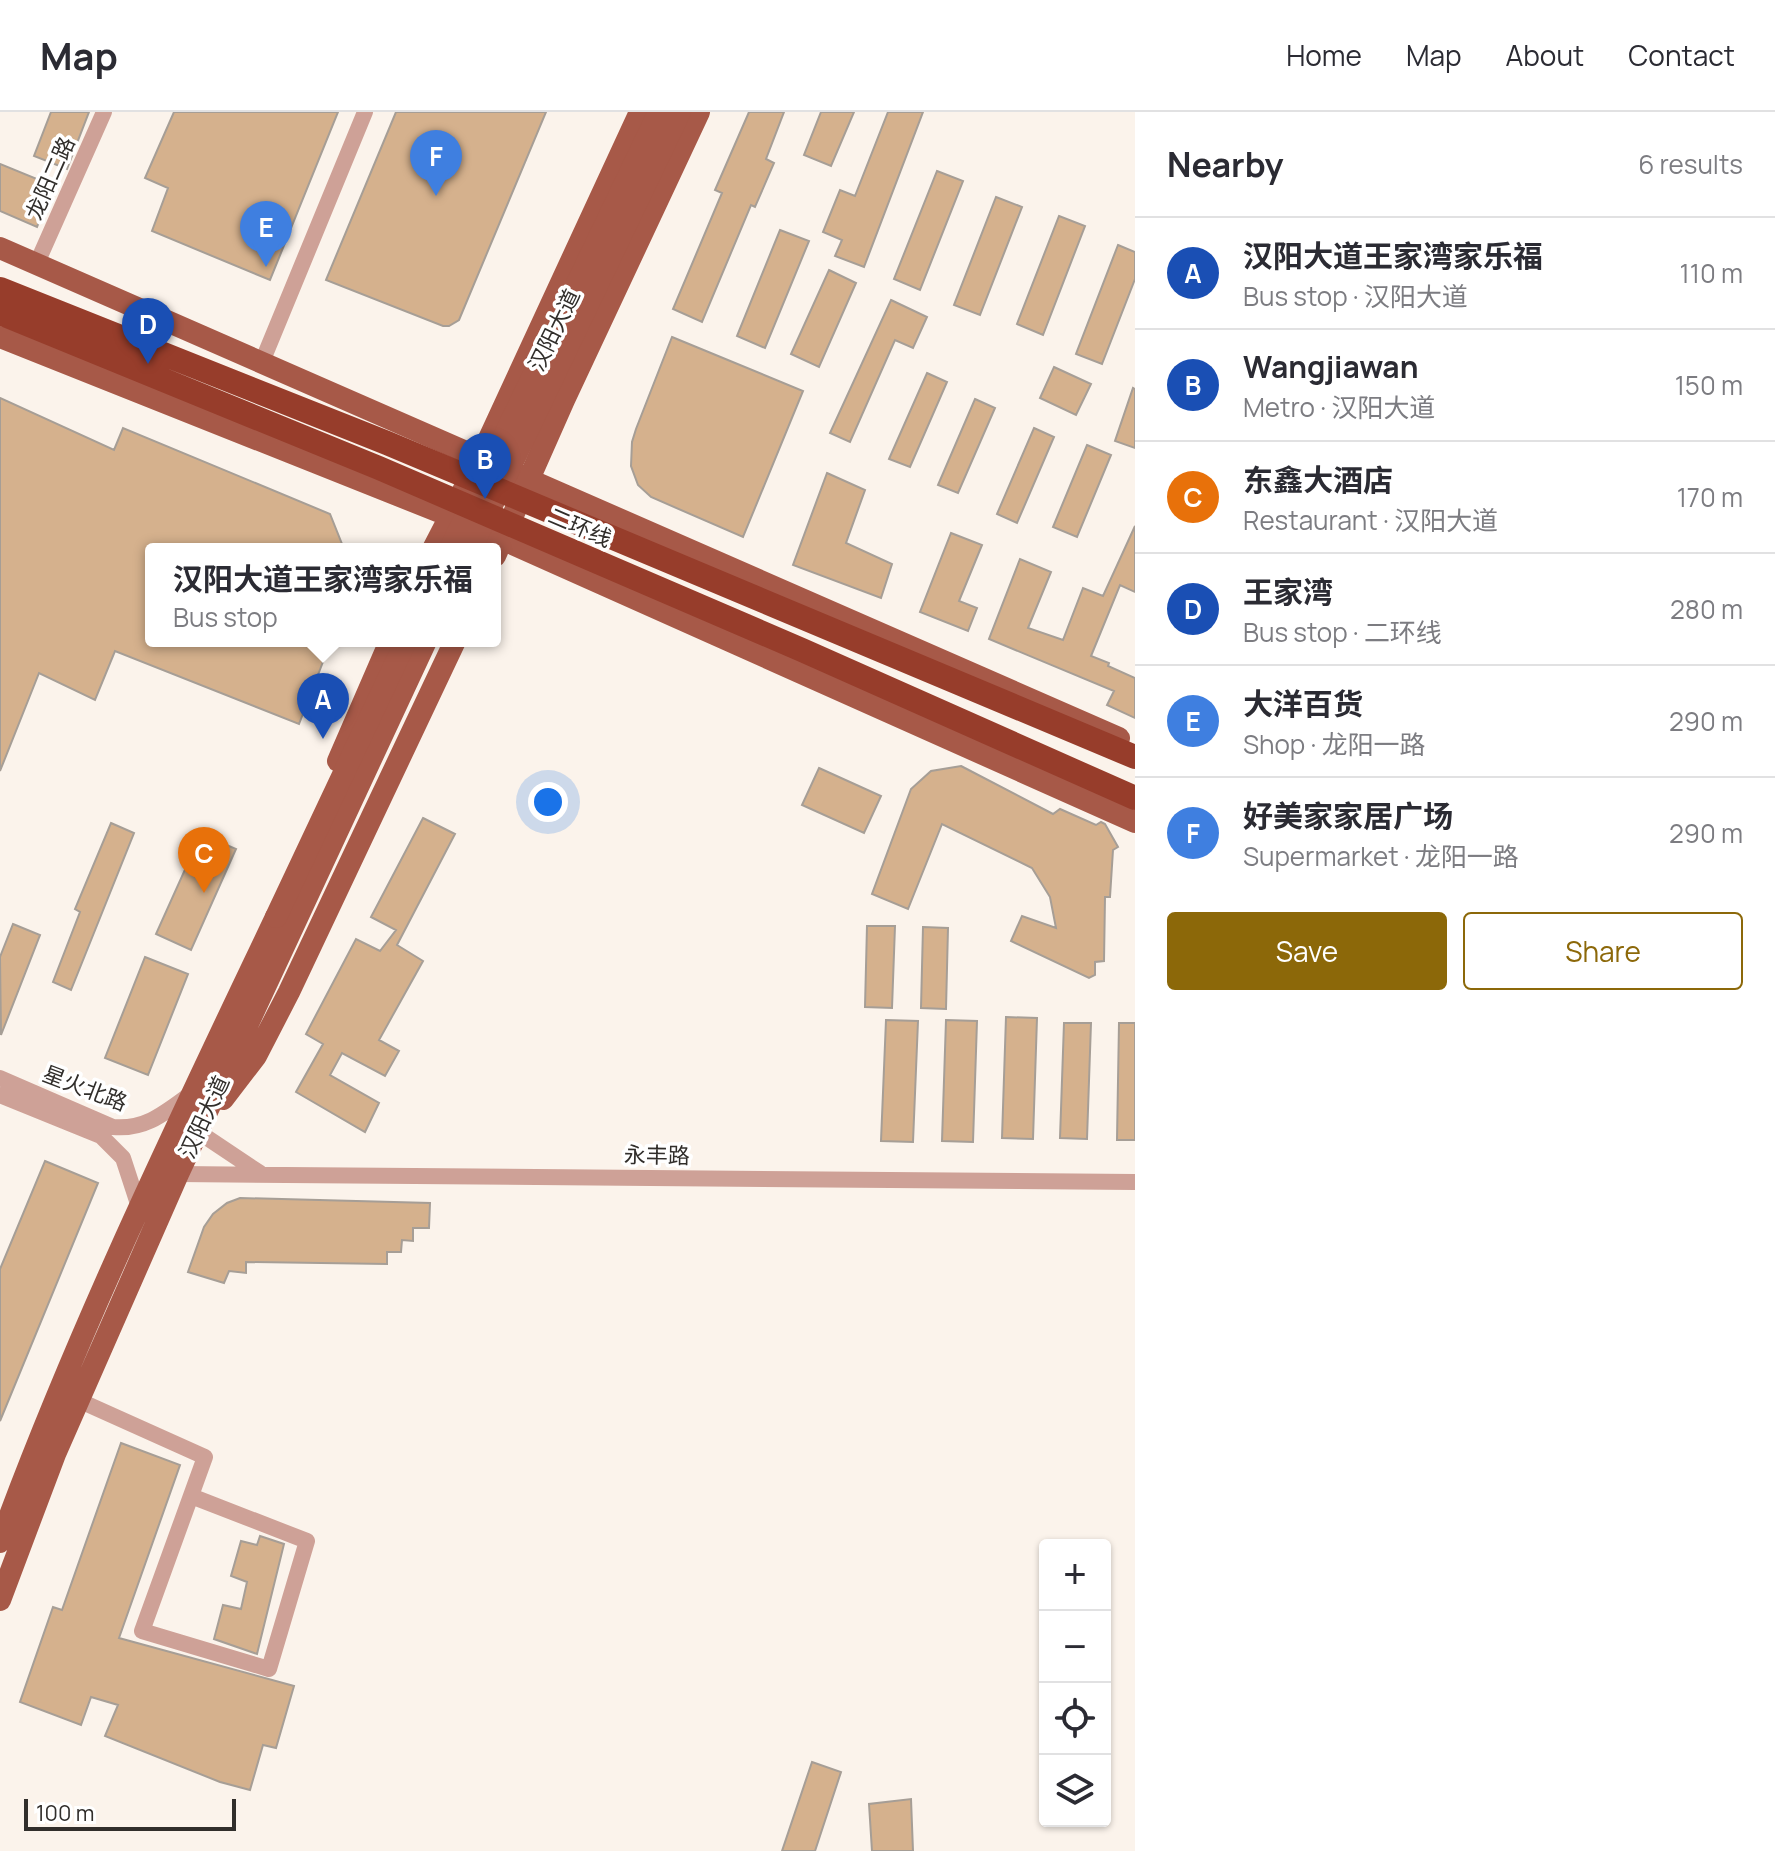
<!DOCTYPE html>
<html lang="en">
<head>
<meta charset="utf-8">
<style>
	:root { --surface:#fff; --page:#f2f2f3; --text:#2b2b33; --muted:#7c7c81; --line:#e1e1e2; --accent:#8c6809 }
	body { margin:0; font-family:Manrope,"Noto Sans SC",sans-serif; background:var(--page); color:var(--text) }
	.controls { position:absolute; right:24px; bottom:24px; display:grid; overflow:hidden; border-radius:8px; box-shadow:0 2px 6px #0004 }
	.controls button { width:72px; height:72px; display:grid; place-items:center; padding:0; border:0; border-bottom:2px solid var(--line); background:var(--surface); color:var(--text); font:40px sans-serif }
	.scale { position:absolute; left:24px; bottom:20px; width:212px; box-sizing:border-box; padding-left:8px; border:4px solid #312e2b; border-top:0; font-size:22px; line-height:28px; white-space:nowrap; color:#312e2b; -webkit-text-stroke:6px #fff; paint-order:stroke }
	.you { position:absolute; left:548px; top:690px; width:28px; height:28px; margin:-20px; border:6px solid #fff; border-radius:50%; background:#1a73e8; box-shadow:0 0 0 12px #1a73e833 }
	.badge { display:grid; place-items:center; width:52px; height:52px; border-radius:50%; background:var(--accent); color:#fff; font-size:26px; font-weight:700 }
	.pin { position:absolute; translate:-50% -66px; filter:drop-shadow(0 2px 4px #0008) }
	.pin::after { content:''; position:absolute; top:42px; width:28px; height:24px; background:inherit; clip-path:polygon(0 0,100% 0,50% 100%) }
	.popup { position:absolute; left:145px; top:431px; width:356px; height:104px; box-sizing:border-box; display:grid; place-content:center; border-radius:8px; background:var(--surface); filter:drop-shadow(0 2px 6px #0005); font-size:26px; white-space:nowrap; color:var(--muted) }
	.popup b { font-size:30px; color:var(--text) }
	.popup::after { content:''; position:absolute; left:50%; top:100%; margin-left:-16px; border:16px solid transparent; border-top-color:var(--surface) }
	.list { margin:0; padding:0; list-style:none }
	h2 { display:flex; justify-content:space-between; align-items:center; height:104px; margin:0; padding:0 32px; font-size:34px }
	h2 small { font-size:26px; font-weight:400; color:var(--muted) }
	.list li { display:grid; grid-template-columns:52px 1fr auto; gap:24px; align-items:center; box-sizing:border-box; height:112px; padding:0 32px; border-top:2px solid var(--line) }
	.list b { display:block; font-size:30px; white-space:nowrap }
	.list p { margin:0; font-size:26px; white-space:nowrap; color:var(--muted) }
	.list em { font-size:26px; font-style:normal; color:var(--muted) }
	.actions { display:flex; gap:16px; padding:24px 32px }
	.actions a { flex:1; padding:18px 0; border:2px solid var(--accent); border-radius:8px; text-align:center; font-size:28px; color:var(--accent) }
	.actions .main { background:var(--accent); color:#fff }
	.icon { flex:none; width:44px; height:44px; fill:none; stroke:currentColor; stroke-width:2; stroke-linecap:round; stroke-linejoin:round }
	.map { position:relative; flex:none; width:1135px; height:1739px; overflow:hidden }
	header { display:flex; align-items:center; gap:48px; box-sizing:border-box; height:112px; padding:0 40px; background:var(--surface); border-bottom:2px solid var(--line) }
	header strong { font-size:38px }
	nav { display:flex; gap:44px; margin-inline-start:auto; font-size:28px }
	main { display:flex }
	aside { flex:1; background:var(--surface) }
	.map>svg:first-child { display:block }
</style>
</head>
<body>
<header>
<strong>Map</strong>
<nav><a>Home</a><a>Map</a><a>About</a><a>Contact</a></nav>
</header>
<main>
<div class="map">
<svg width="1135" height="1739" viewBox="0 0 1135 1739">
	<rect width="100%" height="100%" fill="#fbf3eb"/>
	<path fill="#d5b18d" stroke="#a69e96" stroke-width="2" d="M51 0H89L67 57 34 44Z
		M174 0H338L270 168 152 119 168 76 145 66Z
		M396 0H546L459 208 449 214H443L326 168Z
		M749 0H784L766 47 774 51 755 95 751 93 702 210 673 197 722 81 715 78Z
		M821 0H854L831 54 804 43Z
		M888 0H923L864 155 835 144 842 128 823 120 840 78 855 84Z
		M0 52 54 74 37 115 0 99Z
		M937 59 963 69 920 178 894 167Z
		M996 85 1022 95 980 203 954 193Z
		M1059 104 1085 114 1043 223 1017 212Z
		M780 118 809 129 765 236 737 224Z
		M1118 133 1135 140V167L1102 252 1076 242Z
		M829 158 856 171 819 255 791 242Z
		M891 188 927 205 913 236 895 228 850 330 830 321Z
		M672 225 803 279 743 425 651 385 638 373 631 354 632 330 636 317Z
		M1054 255 1091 272 1076 303 1040 286Z
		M927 261 947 270 910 355 889 347Z
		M1133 276 1135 277V336L1115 329Z
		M0 286 114 338 123 316 330 402 344 437H151V529H331L299 612 115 539 95 588 39 561 0 659Z
		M975 287 995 296 958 381 938 373Z
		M1034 316 1054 325 1017 411 997 402Z
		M1087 333 1111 343 1077 425 1053 415Z
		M827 361 865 378 846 431 892 452 881 486 793 453Z
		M1135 414V480L1120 473 1091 544 1109 551 1108 554 1135 566V606L1107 593 1114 579 989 527 1020 447 1051 460 1028 516 1063 528 1083 476 1103 484Z
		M951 421 982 433 959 489 977 496 968 519 920 500Z
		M961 654 1053 702 1060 697 1096 713 1101 710 1105 712 1118 735 1113 738 1110 785H1105L1104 849 1095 850V863L1089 866 1011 829 1022 804 1056 816 1050 785 1032 756 942 712 908 797 872 782 911 677 931 659Z
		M819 656 881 684 864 721 802 693Z
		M423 706 455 722 397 833 423 849 379 928 399 939 385 964 342 941 330 963 379 991 365 1020 296 980 323 932 306 922 356 827 380 839 396 818 371 805Z
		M111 711 134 721 71 878 53 870 80 800 75 797Z
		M201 722 236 737 191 838 156 822Z
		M13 812 40 823 1 923 0 845Z
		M867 814H895L892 896 865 895Z
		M923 815 948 816 946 897 921 896Z
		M145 845 188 862 148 963 105 946Z
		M1006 905 1037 906 1033 1027 1002 1026Z
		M886 908 918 909 913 1030 881 1029Z
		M946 908 977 909 973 1030 942 1029Z
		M1064 911H1091L1087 1027 1060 1026Z
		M1119 911H1135V1028H1117Z
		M45 1049 98 1071 0 1309V1157Z
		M240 1086 430 1091 429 1116H413V1129L402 1128 401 1140H387V1152L246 1150V1161L229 1159 224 1171 188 1160 204 1115 213 1102 227 1091Z
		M121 1331 180 1353 119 1526 294 1574 276 1636 263 1633 250 1678 220 1670 105 1624 118 1593 91 1585 81 1613 20 1590 53 1495 62 1498Z
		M260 1424 284 1432 257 1542 214 1527 223 1493 241 1497 247 1470 231 1464 241 1429 257 1433Z
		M812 1650 841 1660 815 1739H782Z
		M911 1687 913 1739H872L869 1692Z"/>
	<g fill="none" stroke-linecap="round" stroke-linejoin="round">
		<path stroke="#cea197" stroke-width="16" d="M37 151 104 0
			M262 250 365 0
			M0 966 113 1015C146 1018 166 1000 192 981
			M0 983 101 1024 123 1046 140 1098
			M197 1019 260 1061
			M178 1062 1135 1070
			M78 1288 205 1345 142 1519 269 1557 307 1429 191 1384"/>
		<path stroke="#a75948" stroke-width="22" d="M0 136 1119 626
			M0 225 450 404 1135 710
			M433 437 480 346 640 0
			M495 444 564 288 699 0
			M338 649 390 529
			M223 987 256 944 289 880 455 529
			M0 1430C78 1217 179 1009 276 805
			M0 1488 55 1342 178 1062 426 529"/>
		<path stroke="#a75948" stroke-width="22" d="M450 437 659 0
			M471 437 680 0
			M276 805 406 529"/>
		<path stroke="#973d2b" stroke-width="24" d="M0 177 387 331 1135 645
			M0 201 379 356 802 538 1135 686"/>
	</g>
	<g text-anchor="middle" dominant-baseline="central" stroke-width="7" stroke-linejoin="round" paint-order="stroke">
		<g font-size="22" fill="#312e2b" stroke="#fff">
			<text transform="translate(50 66) rotate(-66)">龙阳二路</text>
			<text transform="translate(554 218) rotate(-64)">汉阳大道</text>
			<text transform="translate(580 415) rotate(23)">二环线</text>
			<text transform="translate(85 976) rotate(21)">星火北路</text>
			<text transform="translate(204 1005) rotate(-65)">汉阳大道</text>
			<text transform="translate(657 1043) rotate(1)">永丰路</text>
		</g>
	</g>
</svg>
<div class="controls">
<button>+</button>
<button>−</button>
<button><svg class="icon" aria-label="locate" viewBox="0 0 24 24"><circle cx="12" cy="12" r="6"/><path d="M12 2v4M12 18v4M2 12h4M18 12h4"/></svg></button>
<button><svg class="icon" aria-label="layers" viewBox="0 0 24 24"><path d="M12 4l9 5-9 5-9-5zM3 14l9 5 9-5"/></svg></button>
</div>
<div class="scale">100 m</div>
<div class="you"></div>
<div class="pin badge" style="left:323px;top:627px;background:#1a4fb4">A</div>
<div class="popup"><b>汉阳大道王家湾家乐福</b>Bus stop</div>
<div class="pin badge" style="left:485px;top:387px;background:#1a4fb4">B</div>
<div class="pin badge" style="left:204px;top:781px;background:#e8710a">C</div>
<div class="pin badge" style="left:148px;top:252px;background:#1a4fb4">D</div>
<div class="pin badge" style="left:266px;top:155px;background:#3f7fe0">E</div>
<div class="pin badge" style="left:436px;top:84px;background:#3f7fe0">F</div>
</div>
<aside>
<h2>Nearby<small>6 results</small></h2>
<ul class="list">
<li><span class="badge" style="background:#1a4fb4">A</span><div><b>汉阳大道王家湾家乐福</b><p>Bus stop · 汉阳大道</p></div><em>110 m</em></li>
<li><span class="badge" style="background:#1a4fb4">B</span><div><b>Wangjiawan</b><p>Metro · 汉阳大道</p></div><em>150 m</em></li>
<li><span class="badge" style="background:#e8710a">C</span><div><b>东鑫大酒店</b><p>Restaurant · 汉阳大道</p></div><em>170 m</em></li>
<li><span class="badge" style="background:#1a4fb4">D</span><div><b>王家湾</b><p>Bus stop · 二环线</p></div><em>280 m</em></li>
<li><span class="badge" style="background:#3f7fe0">E</span><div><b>大洋百货</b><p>Shop · 龙阳一路</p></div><em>290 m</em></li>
<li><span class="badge" style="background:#3f7fe0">F</span><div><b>好美家家居广场</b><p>Supermarket · 龙阳一路</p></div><em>290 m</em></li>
</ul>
<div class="actions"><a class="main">Save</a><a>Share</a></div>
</aside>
</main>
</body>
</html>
